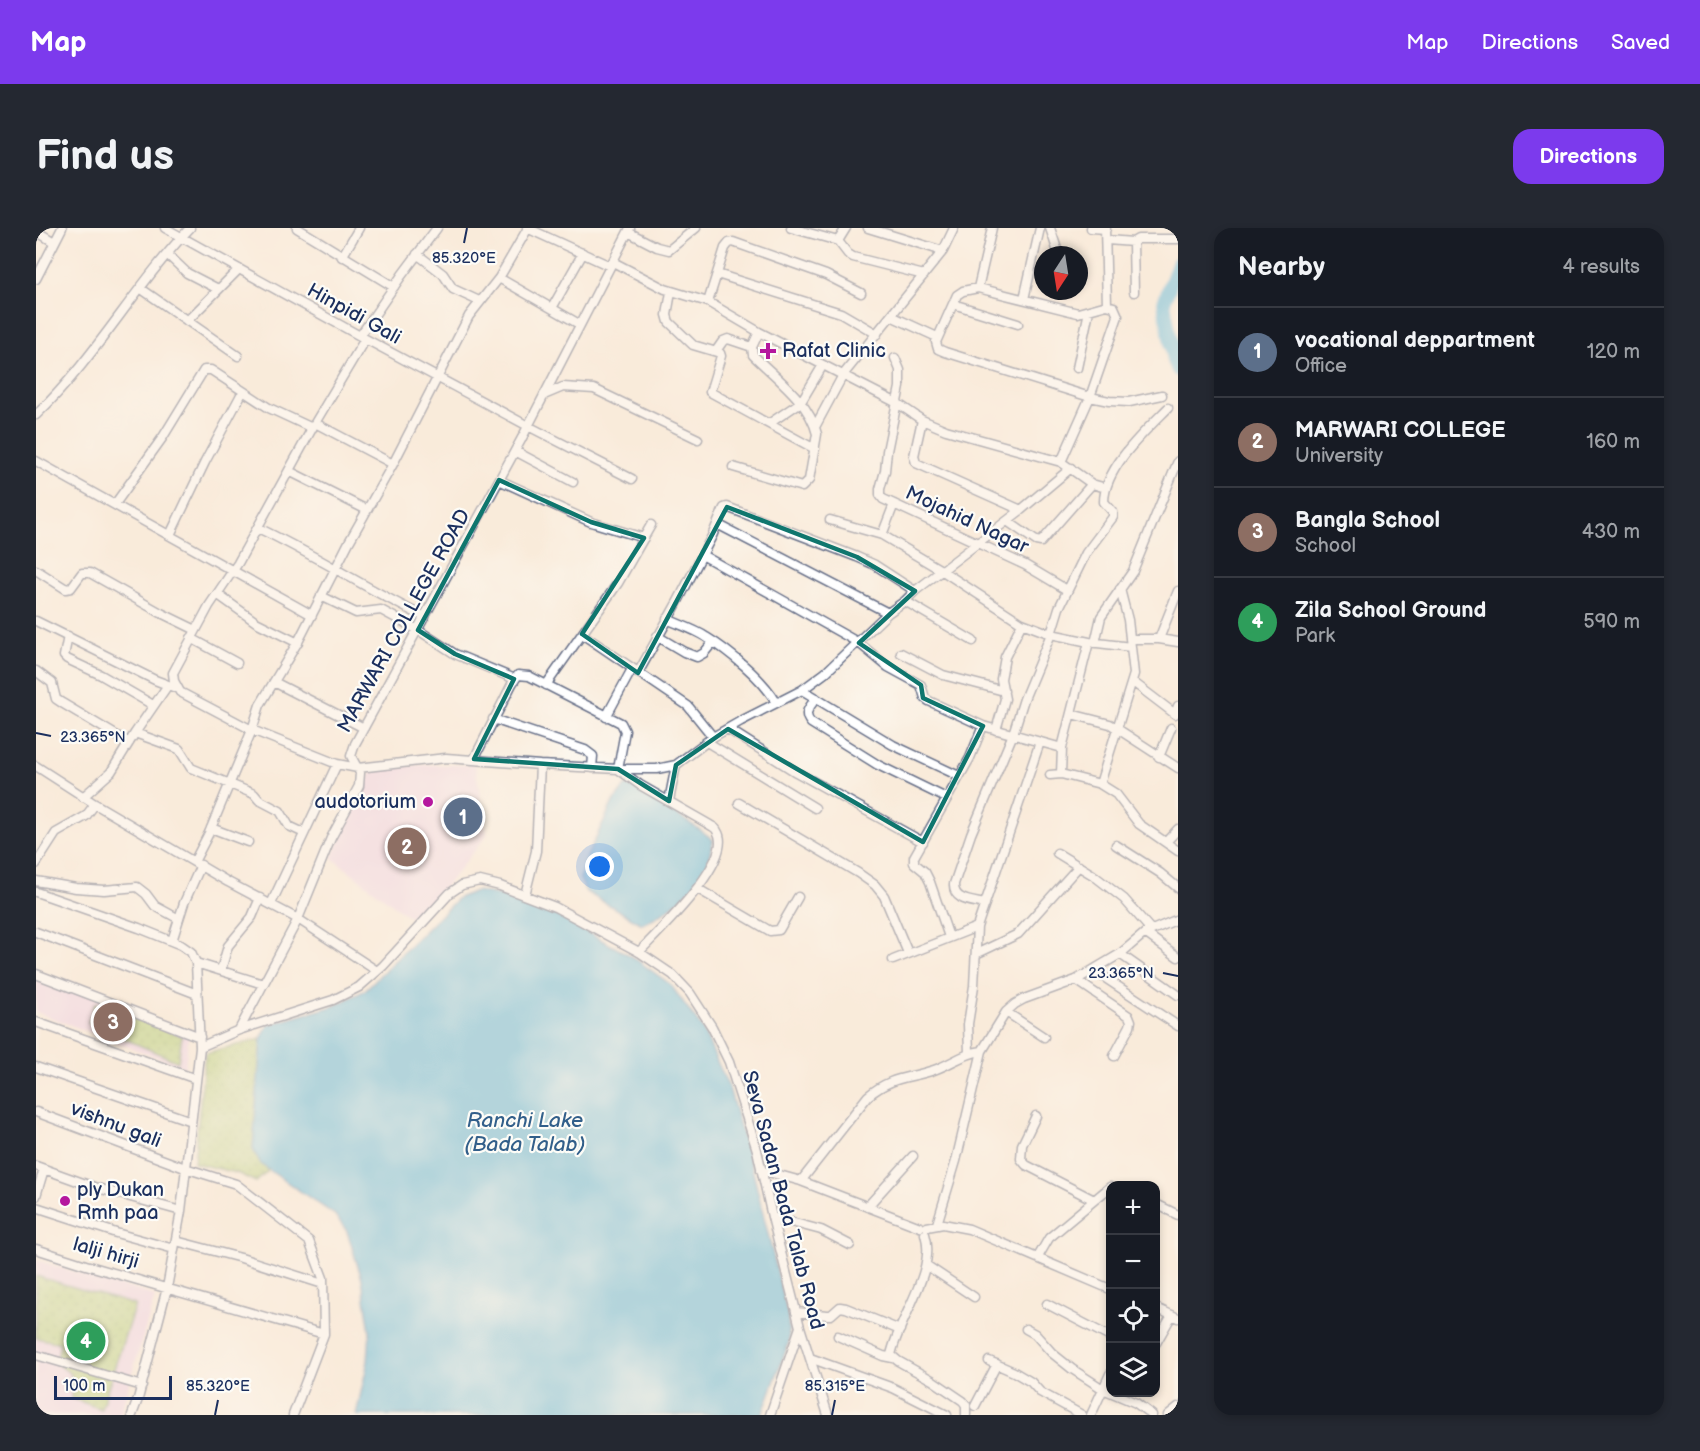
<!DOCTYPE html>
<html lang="en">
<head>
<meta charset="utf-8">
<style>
	:root { --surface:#171b24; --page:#242831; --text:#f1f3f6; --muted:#9ea1a6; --line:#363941; --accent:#7c3aed }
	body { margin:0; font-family:"Balsamiq Sans",sans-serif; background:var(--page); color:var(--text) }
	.controls { position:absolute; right:18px; bottom:18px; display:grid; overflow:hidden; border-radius:12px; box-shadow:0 3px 9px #0003 }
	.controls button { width:54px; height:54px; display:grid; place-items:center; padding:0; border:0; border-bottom:2px solid var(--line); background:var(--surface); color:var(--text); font:30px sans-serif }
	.compass { position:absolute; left:998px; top:18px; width:54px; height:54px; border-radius:50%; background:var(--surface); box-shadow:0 3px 9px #0003; rotate:192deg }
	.scale { position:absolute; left:18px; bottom:15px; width:118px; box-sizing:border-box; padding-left:6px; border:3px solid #1b2f5e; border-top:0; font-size:16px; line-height:21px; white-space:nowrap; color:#1b2f5e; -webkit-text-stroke:4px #fdfcf7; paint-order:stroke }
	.you { position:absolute; left:564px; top:639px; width:21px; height:21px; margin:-15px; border:4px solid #fff; border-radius:50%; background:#1a73e8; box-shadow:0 0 0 9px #1a73e833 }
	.badge { display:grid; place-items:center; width:39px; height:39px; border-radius:50%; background:var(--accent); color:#fff; font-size:20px; font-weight:700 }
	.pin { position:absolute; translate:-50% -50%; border:3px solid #fff; box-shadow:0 2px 6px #0006 }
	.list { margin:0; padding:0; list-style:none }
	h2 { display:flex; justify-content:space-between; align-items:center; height:78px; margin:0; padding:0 24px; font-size:26px }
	h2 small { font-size:20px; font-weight:400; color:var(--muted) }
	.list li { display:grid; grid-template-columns:39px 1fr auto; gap:18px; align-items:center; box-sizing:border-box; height:90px; padding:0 24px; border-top:2px solid var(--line) }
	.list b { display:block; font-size:22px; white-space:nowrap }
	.list p { margin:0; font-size:20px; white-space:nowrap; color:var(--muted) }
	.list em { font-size:20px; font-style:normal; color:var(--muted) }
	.icon { flex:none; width:33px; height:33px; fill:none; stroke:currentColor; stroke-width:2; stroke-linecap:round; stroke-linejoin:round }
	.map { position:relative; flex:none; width:1142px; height:1187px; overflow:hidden; border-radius:18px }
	header { display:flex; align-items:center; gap:36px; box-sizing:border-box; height:84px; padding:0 30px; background:var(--accent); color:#fff }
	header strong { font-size:28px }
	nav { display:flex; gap:33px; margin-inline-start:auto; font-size:21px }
	.intro { display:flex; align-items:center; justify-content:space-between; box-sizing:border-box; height:144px; padding:0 36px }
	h1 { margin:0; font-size:42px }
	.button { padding:15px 27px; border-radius:18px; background:var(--accent); color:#fff; font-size:21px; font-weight:700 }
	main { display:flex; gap:36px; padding:0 36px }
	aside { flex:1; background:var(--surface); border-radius:18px; box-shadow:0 3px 9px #0003 }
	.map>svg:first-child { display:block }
</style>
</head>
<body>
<header>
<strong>Map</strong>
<nav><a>Map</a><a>Directions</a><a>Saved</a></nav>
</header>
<div class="intro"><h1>Find us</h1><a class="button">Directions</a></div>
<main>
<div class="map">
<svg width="1142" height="1187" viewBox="0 0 1142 1187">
	<defs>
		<pattern id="park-dots" width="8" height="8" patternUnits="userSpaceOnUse" patternTransform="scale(1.5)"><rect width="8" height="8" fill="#b2ce74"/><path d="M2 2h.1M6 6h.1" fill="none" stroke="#98b167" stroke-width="1.8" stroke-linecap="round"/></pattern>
	</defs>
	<rect width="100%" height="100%" fill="#fdfcf7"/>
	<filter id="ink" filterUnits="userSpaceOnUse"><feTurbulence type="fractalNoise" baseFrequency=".0167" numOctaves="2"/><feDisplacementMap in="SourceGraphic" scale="12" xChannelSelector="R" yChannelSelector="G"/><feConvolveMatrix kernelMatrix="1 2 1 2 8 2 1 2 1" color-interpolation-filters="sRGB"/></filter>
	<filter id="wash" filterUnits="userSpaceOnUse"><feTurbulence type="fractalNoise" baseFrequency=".008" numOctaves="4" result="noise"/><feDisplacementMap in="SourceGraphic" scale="24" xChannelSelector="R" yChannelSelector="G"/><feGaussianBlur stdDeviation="1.35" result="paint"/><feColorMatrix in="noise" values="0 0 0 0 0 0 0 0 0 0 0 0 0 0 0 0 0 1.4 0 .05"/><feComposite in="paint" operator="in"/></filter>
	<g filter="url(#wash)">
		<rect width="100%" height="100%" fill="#f9ebda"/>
		<path fill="#eed0e7" d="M346 537H439L451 607 380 694 296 630 337 540Z
			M3 747 153 804 149 840 0 784V756Z
			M0 1032 119 1068 84 1187H0Z"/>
		<path fill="url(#park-dots)" stroke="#667e69" stroke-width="1.5" d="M59 775 146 808 142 834 52 795Z
			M225 811 217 921 224 935 233 942 220 954 201 945 158 935 169 825Z
			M0 1048 99 1077 65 1181 35 1170V1146L20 1135 24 1115 0 1110Z"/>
		<path fill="#5eb9dc" stroke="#3c749d" stroke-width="1.5" d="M590 557C606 563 616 570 630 580 646 591 662 599 677 612 674 622 673 635 668 644 653 668 631 684 606 696L550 664 544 651 547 637 577 574Z
			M440 663 469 668 510 682 595 728 634 756 666 800 693 860 717 944 752 1088 753 1114 726 1187H320L332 1133 334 1103 326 1051 311 1003 299 987 233 942 224 935 217 921 225 811 232 797 298 778 328 763 422 670Z"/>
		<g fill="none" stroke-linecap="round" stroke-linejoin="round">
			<path stroke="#5eb9dc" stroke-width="14" d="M1142 35 1128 74 1138 133 1142 142"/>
		</g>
	</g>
	<g filter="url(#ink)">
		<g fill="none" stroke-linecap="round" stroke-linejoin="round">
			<defs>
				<path id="minor" d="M129 0 324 108 492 198 596 251
					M261 0 358 59
					M491 0 574 38
					M755 0 802 13 810 0
					M832 0 907 23
					M1014 0 1023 27
					M1055 0 1070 1
					M0 3 18 14
					M592 4 621 19 633 22 660 0
					M1071 12 1097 14 1102 11H1142
					M802 13 812 26 817 29 888 47
					M1097 14 1098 64
					M131 26 151 45 182 61
					M381 26 407 46 417 61 443 73
					M306 29 323 0
					M577 34 629 61 672 74 723 104 861 175 886 192 910 202 1025 234 1056 256 1070 260
					M681 46 805 85 841 106
					M463 50 543 96
					M0 51 26 0
					M104 60 202 128
					M942 60 956 0
					M635 64 631 87 633 94 657 117 684 125 685 128 674 164 779 221
					M988 71 1004 0
					M672 74 689 20 693 15 697 14 790 47 825 65
					M917 76 982 96
					M1071 77 1042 85 942 60 927 63 921 67 900 114 902 121 909 124 1054 169 1073 173 1093 174 1126 167
					M516 80 547 25
					M855 88 901 109
					M151 93 203 41
					M324 108 366 47 401 0
					M329 111 279 195 202 335 173 378 137 445 138 453 144 464 216 502 224 477 263 412 313 314 357 236 433 88 463 50 492 0
					M680 123 687 113 692 111 716 119
					M859 130 864 142V159L851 223 849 243 844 261V267L847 271 989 337 1031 362
					M1041 140 1053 83
					M508 167 527 159 558 161 662 211
					M0 187C58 132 99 58 154 0
					M279 195 357 236
					M734 195 765 174 787 137
					M779 199 807 147 907 23 918 0
					M479 223 537 254
					M0 233 276 387
					M1025 234 1054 169 1082 88 1078 79 1071 77 1069 0
					M697 239 766 259 773 252 781 206C773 173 740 150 717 127L716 119 723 104
					M253 243 331 282
					M463 252 555 294 608 310
					M79 276 127 209 168 142H175L233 180 276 200
					M985 282 1035 240
					M794 292 846 307 905 342 986 395 1015 406 1053 414 1095 419
					M971 293 1000 313 1005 314 1056 256
					M681 296 852 385
					M222 300C280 327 332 362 389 389
					M134 307 169 234 207 163
					M846 307 858 276
					M666 327 823 415 852 439 885 457 889 470 893 473 947 498 1026 520
					M0 342 30 361 35 360 46 345H54L125 385 160 402
					M181 366 220 394 262 415
					M285 368 320 385 345 382 382 402 419 426 479 451
					M869 373 937 413
					M631 391C644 397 658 401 670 409 693 423 727 451 740 474
					M0 393 119 452 140 460
					M546 406 652 478 677 509
					M32 408 28 428 31 431 65 447 117 477
					M621 408 648 424 661 429 668 425 677 414
					M155 410 201 435
					M1094 411H1123L1142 414
					M1123 411 1142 363
					M1059 415 1065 389 1097 343 1142 233
					M865 425 907 447 968 463
					M0 443 16 455 20 471 26 475 93 515
					M602 445 641 375 676 308 688 280 691 279 821 329 839 337 879 363
					M238 454 328 500
					M1097 454 1139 486 1142 478
					M510 457 582 355 615 297
					M766 462 857 517 923 548
					M780 470C774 479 766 485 775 495L842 537 910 570
					M1035 486 1074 496 1142 540
					M570 489 596 441
					M457 491 549 522 557 528 556 540
					M692 501 760 544 887 614
					M960 502 969 471 965 451 969 429 986 395
					M99 505 143 521 155 540 218 566 223 572 244 583 253 598 268 605
					M671 514 779 580
					M1123 529 1135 500
					M438 531 476 456 482 447 493 448 585 495 589 503 582 541H621L640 537 677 509 705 493 766 462 789 445 852 385 869 373 879 363 985 282 880 235 878 228 886 192
					M0 538 59 576 192 654 262 691 341 743
					M1025 546 1026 520 1053 414
					M1014 547 1025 546 1064 556 1080 566 1103 596 1142 623
					M1064 556 1098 446 1092 392 1084 361
					M47 569 75 544 99 505 132 457
					M633 573 640 537
					M703 575 822 645 839 657 848 668 872 725
					M175 600 212 614
					M1130 614 1142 601
					M1080 617 1124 645 1142 660
					M1021 625 1057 647 1088 671 1115 702
					M158 634 173 605 216 502 301 536 322 540 410 530 504 537 582 541 604 557 674 597C677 599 680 600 681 603 700 631 621 705 603 724
					M0 636 20 605 50 588 59 576
					M0 653 40 660 68 662 101 659 110 666 119 678 143 691
					M662 661 734 703 743 702 762 669
					M0 664 103 700 145 717 155 724 160 735 164 819 145 983 131 1060 102 1171 96 1187
					M489 667 500 623 504 537
					M235 676 301 536
					M949 676C936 673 917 673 918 656L935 606 977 506 988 471 1015 406 1023 380 1050 325 1077 289V284L1068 274C1068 240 1109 203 1132 180
					M0 704 161 766
					M1109 705 1142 729
					M913 709 894 654 889 644 878 635V629L934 530 947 498
					M136 713 148 675 165 637
					M940 726 982 706 1043 638
					M1084 726 1142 767
					M857 732 941 699
					M160 735 227 756
					M185 742 192 718 216 689 224 670
					M1057 742 1142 798
					M0 746 164 809
					M1040 752 1093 788 1095 793 1094 798 1078 828
					M970 784 1008 809
					M0 794 160 851
					M203 802 262 691 295 610 323 558 324 545 315 528 319 516 486 210 594 0
					M164 819 203 802 297 772 323 759 347 738 414 665 426 657 444 653 464 658 519 679 603 724 637 747 654 765 676 799 693 834 721 922 736 989 764 1099 792 1187
					M933 825 932 796 938 758 941 699 1004 514
					M0 839 155 893
					M0 884 149 940 200 956 273 1013 287 1050 288 1106 257 1187
					M1000 888 986 917 985 931 990 937 1058 972
					M0 938 58 959 145 983
					M725 942 765 953 884 999
					M765 953 832 868C856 848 871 851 898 842 915 836 928 825 946 823L970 784 979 776 988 771 1040 752 1084 726 1109 705 1142 691
					M0 968 8 941
					M1120 976 1142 987
					M0 979 80 1005 138 1021
					M831 979 877 928
					M736 989 785 1002 814 1017
					M901 996 920 933 946 823
					M891 999 907 996 933 1001 1074 1061
					M889 1006C901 1043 863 1089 855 1127L862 1133 896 1152 927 1173 930 1177V1187
					M140 1013 205 1030 287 1056
					M0 1021 50 1037 288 1106
					M1002 1029 1013 1010 1074 959
					M890 1037 938 1069
					M1011 1076 1074 1109
					M1120 1080 1142 1090
					M760 1084 791 1087H795L804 1079 810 1080 864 1102
					M990 1101 999 1106 1016 1125 1036 1141 1067 1161 1100 1175 1116 1187
					M802 1108 847 1128 857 1130
					M1120 1115 1136 1087
					M0 1127 106 1158
					M774 1130 857 1160 911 1187
					M953 1133 978 1144 995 1154 1004 1164 1046 1187
					M939 1178 961 1136
					M734 1187 764 1099
					M1055 1187 1074 1146
					M1132 1187 1142 1179"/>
			</defs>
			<use href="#minor" stroke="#697189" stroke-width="11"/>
			<use href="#minor" stroke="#fff" stroke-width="8"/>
		</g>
	</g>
	<path d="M0 0H1142V1187H0ZM463 252 555 294 608 310 546 406 602 445 691 279 821 329 879 363 823 415 885 457 887 470 947 498 887 614 692 501 640 537 633 573 582 541 438 531 478 451 419 426 382 402Z" fill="#f9ebda" fill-opacity=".55" fill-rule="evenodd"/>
	<path fill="none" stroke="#0f766e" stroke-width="4.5" stroke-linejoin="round" d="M463 252 555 294 608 310 546 406 602 445 691 279 821 329 879 363 823 415 885 457 887 470 947 498 887 614 692 501 640 537 633 573 582 541 438 531 478 451 419 426 382 402Z"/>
	<path fill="none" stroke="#1b2f5e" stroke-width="2" d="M428 15 431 0M0 505 15 508M1127 745 1142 748M179 1187 182 1172M796 1187 799 1172"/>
	<g fill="#b5179e" stroke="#fdfcf7" stroke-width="2">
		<path d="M729 114h6v6h6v6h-6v6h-6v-6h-6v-6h6z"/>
		<circle cx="392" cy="574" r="6"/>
		<circle cx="29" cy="973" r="6"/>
	</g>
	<g text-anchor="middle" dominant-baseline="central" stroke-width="4.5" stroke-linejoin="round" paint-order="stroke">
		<g font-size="20" fill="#1b2f5e" stroke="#fdfcf7">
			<text transform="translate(318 86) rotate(29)">Hinpidi Gali</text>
			<text transform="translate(931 292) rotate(25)">Mojahid Nagar</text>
			<text transform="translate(368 393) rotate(-61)">MARWARI COLLEGE ROAD</text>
			<text transform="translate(80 897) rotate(21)">vishnu gali</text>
			<text transform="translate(747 972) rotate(75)">Seva Sadan Bada Talab Road</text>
			<text transform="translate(70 1025) rotate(16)">lalji hirji</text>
		</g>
		<g font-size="20" fill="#1b2f5e" stroke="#fdfcf7" text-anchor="start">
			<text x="746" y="123">Rafat Clinic</text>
			<text x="380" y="574" text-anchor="end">audotorium</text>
			<text x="41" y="962">ply Dukan<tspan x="41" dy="23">Rmh paa</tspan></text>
		</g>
		<g font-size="21" font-style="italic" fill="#325f8a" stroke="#fdfcf7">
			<text x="489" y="892">Ranchi Lake<tspan x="489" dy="24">(Bada Talab)</tspan></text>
		</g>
	</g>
	<g font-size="15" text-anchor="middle" fill="#1b2f5e" stroke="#fdfcf7" stroke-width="4.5" stroke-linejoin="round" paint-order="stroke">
		<text x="428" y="35">85.320°E</text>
		<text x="57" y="514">23.365°N</text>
		<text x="1085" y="750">23.365°N</text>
		<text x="182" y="1163">85.320°E</text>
		<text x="799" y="1163">85.315°E</text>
	</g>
</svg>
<div class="controls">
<button>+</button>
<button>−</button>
<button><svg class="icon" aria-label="locate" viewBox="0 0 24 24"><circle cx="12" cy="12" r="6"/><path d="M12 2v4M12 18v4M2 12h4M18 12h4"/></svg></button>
<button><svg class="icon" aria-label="layers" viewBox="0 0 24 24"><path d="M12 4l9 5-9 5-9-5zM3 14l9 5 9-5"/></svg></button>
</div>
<svg class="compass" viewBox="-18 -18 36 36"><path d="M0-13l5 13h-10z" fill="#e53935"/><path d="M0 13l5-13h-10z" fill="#9ea1a6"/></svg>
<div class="scale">100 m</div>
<div class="you"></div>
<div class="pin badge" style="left:427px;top:589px;background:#5c6f8a">1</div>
<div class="pin badge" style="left:371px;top:619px;background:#8d6e63">2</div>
<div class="pin badge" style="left:77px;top:794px;background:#8d6e63">3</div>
<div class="pin badge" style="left:50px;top:1113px;background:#2e9e5b">4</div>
</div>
<aside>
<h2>Nearby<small>4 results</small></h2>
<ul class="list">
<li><span class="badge" style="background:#5c6f8a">1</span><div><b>vocational deppartment</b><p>Office</p></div><em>120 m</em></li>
<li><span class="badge" style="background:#8d6e63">2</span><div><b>MARWARI COLLEGE</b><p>University</p></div><em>160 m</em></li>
<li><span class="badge" style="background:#8d6e63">3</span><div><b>Bangla School</b><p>School</p></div><em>430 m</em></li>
<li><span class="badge" style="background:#2e9e5b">4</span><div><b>Zila School Ground</b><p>Park</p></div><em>590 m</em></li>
</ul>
</aside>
</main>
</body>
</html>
